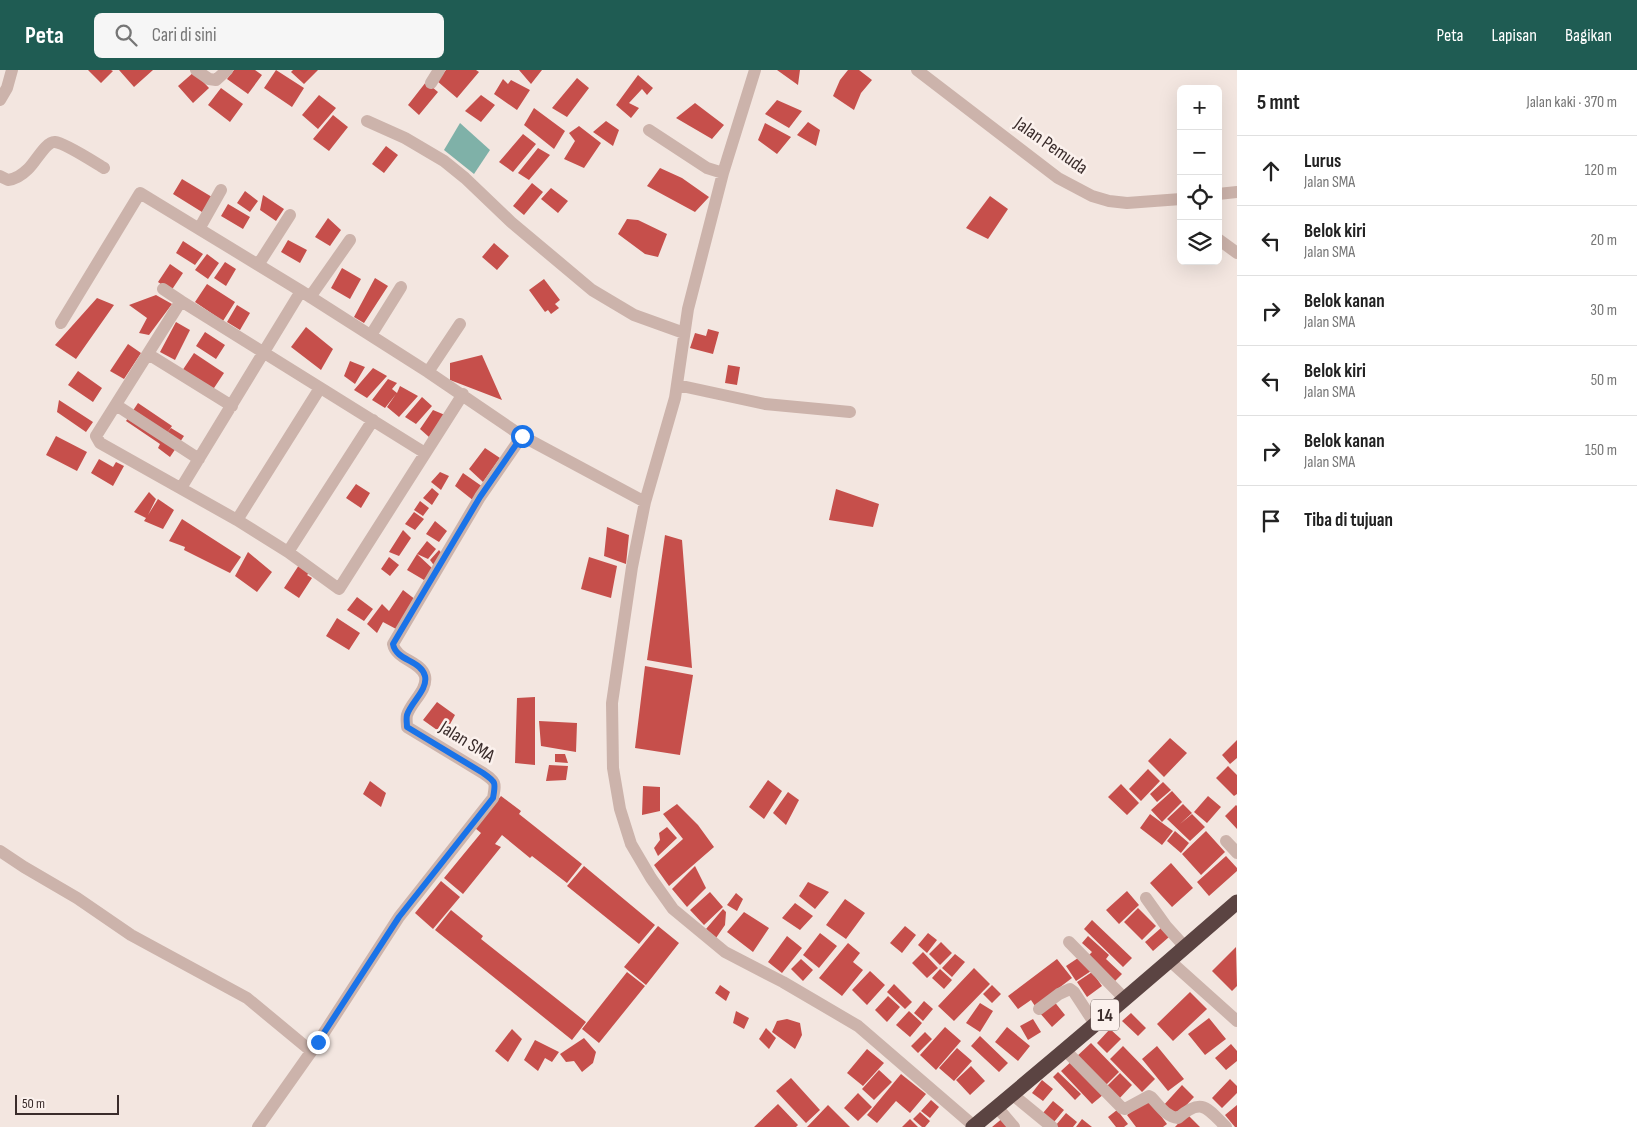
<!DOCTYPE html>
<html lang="id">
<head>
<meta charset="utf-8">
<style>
	:root { --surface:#fff; --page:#f6f6f6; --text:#222; --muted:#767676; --line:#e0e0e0; --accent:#1f5c53 }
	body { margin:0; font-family:"Sofia Sans Condensed",sans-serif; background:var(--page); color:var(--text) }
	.controls { position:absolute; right:15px; top:15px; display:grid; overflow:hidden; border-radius:8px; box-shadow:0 5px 20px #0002 }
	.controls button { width:45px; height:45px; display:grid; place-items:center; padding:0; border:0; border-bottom:1px solid var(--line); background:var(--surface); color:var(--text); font:25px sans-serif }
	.scale { position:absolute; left:15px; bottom:12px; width:104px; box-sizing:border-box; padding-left:5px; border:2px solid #3a2c2b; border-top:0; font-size:14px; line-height:18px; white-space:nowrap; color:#3a2c2b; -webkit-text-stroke:4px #fbf1ed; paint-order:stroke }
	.stop { position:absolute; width:15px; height:15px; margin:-11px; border:4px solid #1a73e8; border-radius:50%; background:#fff }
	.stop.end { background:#1a73e8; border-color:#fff; box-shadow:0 1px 5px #0008 }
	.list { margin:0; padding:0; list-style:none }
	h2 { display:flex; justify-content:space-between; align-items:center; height:65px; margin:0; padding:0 20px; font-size:21px }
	h2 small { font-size:16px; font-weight:400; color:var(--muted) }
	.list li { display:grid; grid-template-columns:32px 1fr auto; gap:15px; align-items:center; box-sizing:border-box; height:70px; padding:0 20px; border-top:1px solid var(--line) }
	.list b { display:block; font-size:19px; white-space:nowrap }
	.list p { margin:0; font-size:16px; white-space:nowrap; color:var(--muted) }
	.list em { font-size:16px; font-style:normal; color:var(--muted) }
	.icon { flex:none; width:28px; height:28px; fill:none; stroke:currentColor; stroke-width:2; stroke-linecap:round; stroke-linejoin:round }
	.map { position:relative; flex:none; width:1237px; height:1057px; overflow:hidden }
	header { display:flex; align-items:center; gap:30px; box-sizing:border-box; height:70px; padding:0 25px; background:var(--accent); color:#fff }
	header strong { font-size:24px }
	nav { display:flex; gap:28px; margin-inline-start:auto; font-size:18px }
	.search { width:350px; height:45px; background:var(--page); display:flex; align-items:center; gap:12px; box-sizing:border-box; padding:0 18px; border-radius:8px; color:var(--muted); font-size:19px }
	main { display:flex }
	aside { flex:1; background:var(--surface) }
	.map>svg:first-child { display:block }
</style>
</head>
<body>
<header>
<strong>Peta</strong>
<div class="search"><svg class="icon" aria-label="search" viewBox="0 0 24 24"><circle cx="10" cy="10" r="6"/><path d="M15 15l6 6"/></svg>Cari di sini</div>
<nav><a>Peta</a><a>Lapisan</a><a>Bagikan</a></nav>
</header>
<main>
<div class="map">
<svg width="1237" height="1057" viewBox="0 0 1237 1057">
	<rect width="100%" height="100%" fill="#f3e6e0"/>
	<path fill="#7fb1a8" d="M460 53 490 80 474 104 444 80Z"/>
	<path fill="#c64f4b" d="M88 0H111L113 1 101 13Z
		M119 0H153L134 17Z
		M234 0H255L262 5 248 24 227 9Z
		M276 0 304 18 292 37 264 18Z
		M293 0H318L304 14 291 2Z
		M446 0H476L479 2 457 28 437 11Z
		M519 0H542L531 14Z
		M777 0H800L798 15Z
		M848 0H859L872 10 861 23 854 40 833 26 840 10Z
		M194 2 209 18 193 33 178 16Z
		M638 5 653 18 647 25 642 19 629 33 639 38 631 48 616 35Z
		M577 8 589 18 567 47 552 38Z
		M503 9 508 14 511 10 530 20 517 40 494 24Z
		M426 12 438 22 419 45 408 35Z
		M221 18 243 34 230 52 208 35Z
		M319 25 336 38 318 59 302 45Z
		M481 25 495 35 481 52 465 41Z
		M777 30 802 41 789 58 765 44Z
		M695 33 724 55 712 69 676 48Z
		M534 38 565 61 554 79 524 55Z
		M333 45 348 57 329 81 313 69Z
		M606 51 619 60 613 76 593 62Z
		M808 52 820 60 816 76 797 65Z
		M765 53 791 67 777 84 758 70Z
		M579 56 601 73 584 98 564 89 575 71 569 63Z
		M523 64 536 74 513 102 499 92Z
		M386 76 398 85 384 103 372 94Z
		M538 78 550 85 529 110 518 103Z
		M660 98 682 108 709 127 695 142 647 116Z
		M182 109 212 127 202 142 173 124Z
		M532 113 543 122 524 145 513 136Z
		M551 118 568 131 558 143 541 129Z
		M245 121 258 131 250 142 237 133Z
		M263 125 284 139 276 151 260 140Z
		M990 126 1008 139 988 169 966 158Z
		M228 134 250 147 243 159 221 146Z
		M328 148 341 160 330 176 315 167Z
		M627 149 638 150 667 164 658 187 645 184 618 164Z
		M288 170 307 180 300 193 281 182Z
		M183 171 203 184 195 195 176 183Z
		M494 173 509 186 497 200 482 187Z
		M207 184 219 193 208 209 195 200Z
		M225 192 236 199 226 216 214 208Z
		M170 194 183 203 171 221 158 212Z
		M342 198 361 209 350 229 331 218Z
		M375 208 388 216 364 253 354 247Z
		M544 209 560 230 555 234 559 238 551 244 548 240 545 242 529 220Z
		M207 214 235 232 223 251 195 232Z
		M156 225 172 234 149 265 139 263 147 248 129 235Z
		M97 228 114 235 76 289 55 275Z
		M237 235 250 243 240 260 227 252Z
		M176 252 190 260 175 290 160 282Z
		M306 257 333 279 321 300 291 277Z
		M708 259 719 262 713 284 690 278 695 263 706 266Z
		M205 262 225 275 216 289 196 276Z
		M128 274 141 283 124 309 110 301Z
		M194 283 224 303 212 321 182 301Z
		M482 285 502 330 450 310V293Z
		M350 291 365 297 355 314 344 306Z
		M728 295 740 297 737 315 725 313Z
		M373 298 387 306 367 328 354 320Z
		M78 301 102 318 93 332 68 315Z
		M388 309 397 313 392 319 397 323 400 316 418 326 399 347 387 337 396 324 385 338 372 330Z
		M422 327 432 336 416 354 405 347Z
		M59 330 93 352 86 362 57 342Z
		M138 333 172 356 167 363 171 358 184 366 170 387 158 378 160 374 126 351Z
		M433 340 445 345 429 367 420 359Z
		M56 366 87 382 77 401 46 385Z
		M485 378 500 388 483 412 469 399Z
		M99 389 113 397 116 392 124 396 113 416 91 403Z
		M440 402 449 406 441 420 431 412Z
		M463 403 483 417 474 431 455 416Z
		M356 414 370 423 361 438 346 428Z
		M432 418 439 424 432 435 423 428Z
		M836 419 879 434 873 457 829 450Z
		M149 422 156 429 148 445 158 429 174 440 163 459 144 451 146 448 134 442Z
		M420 431 429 438 423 446 414 440Z
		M414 442 424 449 415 460 405 454Z
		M182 449 241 487 230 503 184 480 185 477 169 471Z
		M435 451 447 461 439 472 426 464Z
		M607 457 629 465 626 494 604 486Z
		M403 460 411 468 399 486 389 482Z
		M665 465 682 470 692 598 647 590Z
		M427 471 436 479 428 489 417 484Z
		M439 480 444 486 436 498 430 490Z
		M248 482 272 502 257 522 235 506Z
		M417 484 433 499 424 510 407 500Z
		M389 487 399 495 390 506 381 499Z
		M589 487 617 496 611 528 581 519Z
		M299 495 310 502 307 505 312 508 299 528 284 518Z
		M403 520 416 530 398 560 383 552 377 563 367 554 382 534 389 541Z
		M357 527 373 539 364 551 347 540Z
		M337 548 360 563 349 580 326 566Z
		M645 596 693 605 680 685 635 678Z
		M535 627V695L515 693 517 628Z
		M437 632 455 645 444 665 423 650Z
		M539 651 577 653 576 682 541 676Z
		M1170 668 1187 683 1164 707 1148 691Z
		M1237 670V688L1230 694 1222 685Z
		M555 684H565L568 693 555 692Z
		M549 695 568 696 566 710 546 711Z
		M1228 696 1237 705V724L1234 726 1216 708Z
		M1148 699 1160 711 1141 731 1129 719Z
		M768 710 782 721 764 749 749 737Z
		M370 711 386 723 381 737 363 724Z
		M1163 712 1171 720 1157 732 1150 724Z
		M1121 714 1139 733 1127 745 1108 727Z
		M643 716 660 717V741L642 745Z
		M1172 721 1182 732 1162 752 1151 740Z
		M788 722 799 730 786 755 773 743Z
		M501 726 521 741 519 744 582 794 567 813 532 786 530 788 502 765 495 774 501 777 463 824 444 808 481 763 475 758Z
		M1208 726 1221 737 1207 753 1194 742Z
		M677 734 698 755 714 777 669 816 654 795 683 769 663 744Z
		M1183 734 1192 743 1180 754 1192 744 1205 757 1190 771 1167 749Z
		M1236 735 1237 736V759L1225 746Z
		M1150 744 1173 761 1162 775 1140 758Z
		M667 757 677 768 658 786 654 778 660 770 659 763Z
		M1175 761 1189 773 1181 783 1167 771Z
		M1206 761 1225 782 1201 805 1182 784Z
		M1226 786 1237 798V801L1209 826 1197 812Z
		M1171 793 1193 818 1172 837 1150 813Z
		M584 796 655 855 639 874 567 816Z
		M695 796 706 818 687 837 672 819Z
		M441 811 460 827 433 859 415 843Z
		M808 812 829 822 815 839 799 826Z
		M1127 821 1139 835 1119 854 1106 840Z
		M710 822 723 837 704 855 690 840Z
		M736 823 743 829 737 841 727 835Z
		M845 829 865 843 846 869 826 855Z
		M795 833 813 846 800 860 782 848Z
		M1138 838 1156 856 1142 870 1124 852Z
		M723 839 726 842 725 855 716 868 706 859Z
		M451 840 483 866 481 869 586 952 572 970 435 860Z
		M744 842 769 858 753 882 727 862Z
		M1092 850 1132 888 1123 897 1084 859Z
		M658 856 679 873 646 915 624 897Z
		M905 856 916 865 902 883 890 873Z
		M1161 858 1169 867 1153 881 1145 872Z
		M820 863 837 876 819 898 803 885Z
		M928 863 937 870 927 883 918 875Z
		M787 866 802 878 782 903 768 892Z
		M1088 866 1109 885 1106 889 1122 904 1112 914 1085 889 1092 882 1082 873Z
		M941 872 952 883 940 895 929 884Z
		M848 873 860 883 853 892 863 900 842 926 819 908Z
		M1236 877 1237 916 1232 921 1212 901Z
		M923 882 938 898 927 908 912 893Z
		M955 884 965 892 952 907 942 898Z
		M1081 886 1091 901 1076 911 1066 896Z
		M801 889 813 900 803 911 791 899Z
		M1057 889 1072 908 1035 936 1031 930 1018 939 1008 926Z
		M974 898 990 914 954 951 938 936Z
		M940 899 952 910 944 919 932 908Z
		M870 901 885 915 867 935 852 920Z
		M627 902 645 916 599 973 582 959Z
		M1092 902 1102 916 1087 927 1077 912Z
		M894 914 912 932 905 939 887 922Z
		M720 915 730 922 726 931 715 923Z
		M992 915 1001 924 992 933 983 924Z
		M1190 922 1207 939 1173 971 1157 954Z
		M888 926 900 937 887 952 875 940Z
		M1053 930 1065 945 1052 957 1039 942Z
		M924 931 933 939 923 951 914 943Z
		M980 933 993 941 980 962 966 953Z
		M736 941 749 948 744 959 733 953Z
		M909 941 922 953 910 967 896 955Z
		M1131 943 1146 958 1138 966 1122 951Z
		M1209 948 1226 969 1205 985 1188 964Z
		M787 949 800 953 802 965 795 979 772 962 777 951Z
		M1033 949 1041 962 1028 970 1020 956Z
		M945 957 961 971 936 1000 920 985Z
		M1007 957 1030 976 1018 991 995 972Z
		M766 958 776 968 769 979 759 969Z
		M512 959 522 969 508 992 495 981Z
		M1110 959 1121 969 1107 983 1097 973Z
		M925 962 932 969 918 983 911 976Z
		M980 966 1008 993 999 1002 971 976Z
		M584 968 596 982 593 993 582 1002 574 991 566 992 560 984Z
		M535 970 559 982 552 992 545 988 538 1001 524 990Z
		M1091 973 1119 1002 1103 1018 1075 988Z
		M1231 974 1237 981V991L1226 1000 1215 988Z
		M1123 976 1155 1009 1142 1022 1110 989Z
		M1157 976 1184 1009 1168 1021 1142 989Z
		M957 978 972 991 954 1011 939 998Z
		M867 979 884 993 863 1016 847 1003Z
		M1073 990 1104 1024 1092 1034 1061 1001Z
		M971 996 985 1011 970 1025 956 1010Z
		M879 1000 892 1012 874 1030 862 1019Z
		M1058 1002 1081 1024 1075 1030 1053 1007Z
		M1120 1003 1132 1015 1117 1031 1105 1018Z
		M901 1004 926 1024 910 1043 896 1031 877 1053 867 1045Z
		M791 1008 820 1040 806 1053 776 1021Z
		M1230 1009 1237 1016V1023L1222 1038 1212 1028Z
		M1042 1010 1053 1019 1043 1031 1032 1023Z
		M1182 1015 1194 1027 1175 1047 1163 1036Z
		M858 1023 872 1037 858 1051 844 1038Z
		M1148 1029 1167 1054 1163 1057H1136L1127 1045Z
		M931 1030 939 1037 930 1048 921 1041Z
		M1053 1031 1064 1040 1054 1052 1043 1043Z
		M778 1034 798 1055 796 1057H754Z
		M828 1035 850 1057H807Z
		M1237 1035V1057H1235L1225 1045Z
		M1117 1040 1128 1054 1124 1057H1116L1108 1047Z
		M920 1042 930 1051 925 1057H922L913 1049Z
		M1066 1043 1077 1052 1073 1057H1058L1056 1055Z
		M1187 1044 1200 1057H1175Z
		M1004 1047 1013 1057H992Z
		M910 1049 918 1057H902Z
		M1082 1049 1092 1057H1076Z"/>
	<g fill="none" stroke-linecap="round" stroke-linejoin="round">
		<path stroke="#ccb3ab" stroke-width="12" d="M196 0 209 9 216 10 227 0
			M755 0 723 103 688 239 675 328 645 432 632 497 612 633 613 698 620 739 631 774 651 808 673 839 725 882 783 912 858 956 974 1056
			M917 0 1058 108 1092 126 1109 131 1127 133 1181 129
			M431 13 439 0
			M0 30 7 18 12 0
			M367 51 405 68 444 91 465 108 511 152 592 220 634 245 684 263
			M649 60 707 98 723 103
			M0 106 8 110C16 109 22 105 28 99 35 93 46 71 55 72 65 73 94 92 104 98
			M1218 124 1237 122
			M199 159 221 120
			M1218 169 1237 183
			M258 195 290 145
			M163 219 181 231
			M310 227 350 170
			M61 253 140 123 301 221 428 302 522 366 645 432
			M371 265 401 217
			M148 284 232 336
			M428 302 460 254
			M677 315 765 334 850 342
			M116 335 199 389
			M425 383 181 231 96 366 100 373 237 450 288 482 339 519 463 324
			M181 418 301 221
			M237 450 320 318
			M288 482 373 350
			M1226 771 1237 783
			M0 781 24 797 77 828 131 865 247 928 311 981
			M1146 828 1166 856 1185 877
			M1069 872 1124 928
			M1170 891 1237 951
			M1039 939 1059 924 1070 919 1074 922 1095 954
			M1065 980 1122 1038 1125 1039 1149 1026 1151 1027C1159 1035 1166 1047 1178 1048 1202 1027 1207 1038 1226 1057
			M1013 1025 1052 1057
			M997 1037 1014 1057
			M258 1057 318 972 399 847 493 728C496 712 496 712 483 703L407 657C407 653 406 649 407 645 411 632 428 620 425 606 421 591 396 590 393 574L480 427 522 366"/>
		<path stroke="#5b4442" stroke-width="15" d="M973 1057C1062 983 1150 908 1237 832"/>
	</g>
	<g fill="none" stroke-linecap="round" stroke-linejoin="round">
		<path stroke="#1a73e8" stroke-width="6" d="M318 972 399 847 493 728C496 712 496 712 483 703L407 657C407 653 406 649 407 645 411 632 428 620 425 606 421 590 396 591 393 574L480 427 522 366"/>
	</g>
	<g text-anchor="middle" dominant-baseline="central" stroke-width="5" stroke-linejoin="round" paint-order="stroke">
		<rect fill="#fbf1ed" stroke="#746765" stroke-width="1" x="1091" y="929.5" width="28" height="31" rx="4"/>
		<g font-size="18" font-weight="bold" fill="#3a2c2b">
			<text x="1105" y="945">14</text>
		</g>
		<g font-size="19" fill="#3a2c2b" stroke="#fbf1ed">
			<text transform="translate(1051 76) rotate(35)">Jalan Pemuda</text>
			<text transform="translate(467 672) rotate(32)">Jalan SMA</text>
		</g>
	</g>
</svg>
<div class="controls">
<button>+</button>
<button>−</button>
<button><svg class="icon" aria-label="locate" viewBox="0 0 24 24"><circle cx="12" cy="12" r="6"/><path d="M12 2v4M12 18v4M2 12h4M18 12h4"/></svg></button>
<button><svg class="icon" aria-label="layers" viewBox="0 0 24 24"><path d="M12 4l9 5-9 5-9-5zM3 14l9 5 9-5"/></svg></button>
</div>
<div class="scale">50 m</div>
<div class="stop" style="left:522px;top:366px"></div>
<div class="stop end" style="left:318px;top:972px"></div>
</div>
<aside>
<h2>5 mnt<small>Jalan kaki · 370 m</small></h2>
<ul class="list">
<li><svg class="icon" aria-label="ahead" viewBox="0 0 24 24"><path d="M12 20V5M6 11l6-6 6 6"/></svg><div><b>Lurus</b><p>Jalan SMA</p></div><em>120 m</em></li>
<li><svg class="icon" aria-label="left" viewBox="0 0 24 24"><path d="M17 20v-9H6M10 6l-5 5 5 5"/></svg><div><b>Belok kiri</b><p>Jalan SMA</p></div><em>20 m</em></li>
<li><svg class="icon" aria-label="right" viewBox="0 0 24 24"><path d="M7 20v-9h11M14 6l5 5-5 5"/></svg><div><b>Belok kanan</b><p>Jalan SMA</p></div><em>30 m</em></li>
<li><svg class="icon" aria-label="left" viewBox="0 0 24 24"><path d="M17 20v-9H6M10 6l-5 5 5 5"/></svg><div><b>Belok kiri</b><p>Jalan SMA</p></div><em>50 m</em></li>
<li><svg class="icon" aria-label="right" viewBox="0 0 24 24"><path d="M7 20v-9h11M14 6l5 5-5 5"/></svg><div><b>Belok kanan</b><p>Jalan SMA</p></div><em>150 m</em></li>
<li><svg class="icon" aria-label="arrive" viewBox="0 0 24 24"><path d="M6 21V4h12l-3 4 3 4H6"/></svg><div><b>Tiba di tujuan</b></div></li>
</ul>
</aside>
</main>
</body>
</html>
